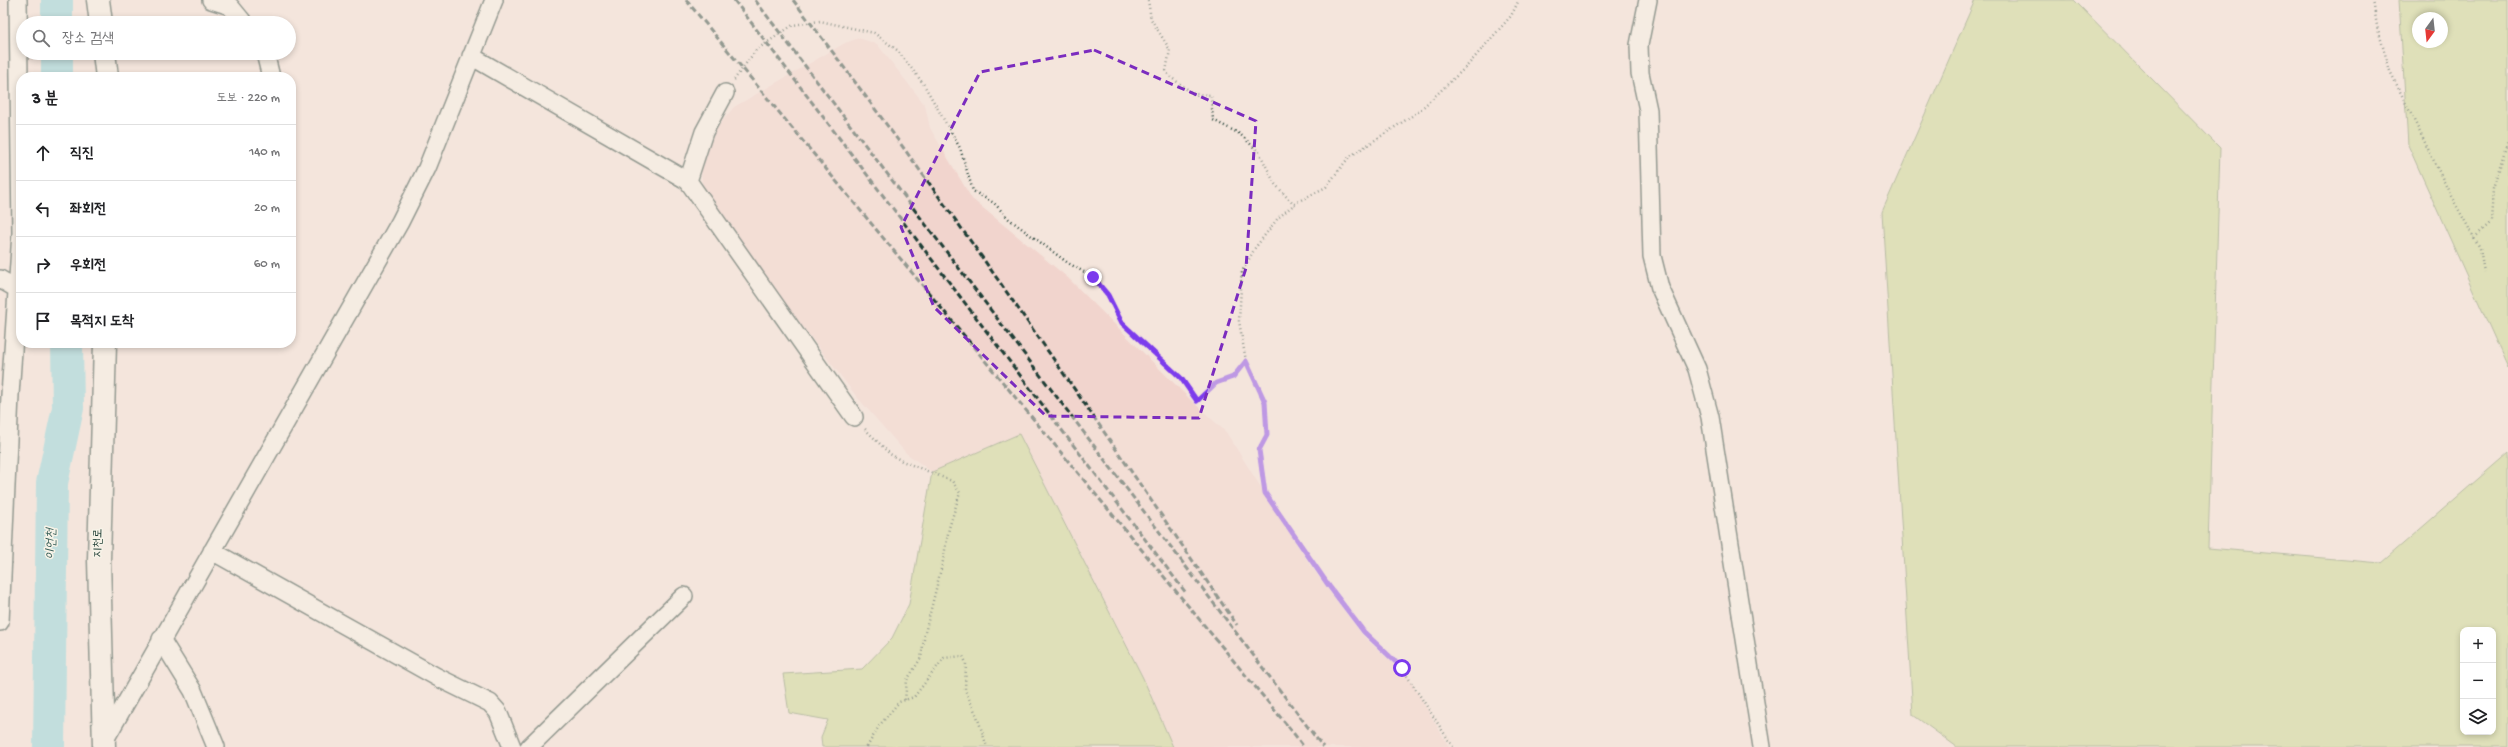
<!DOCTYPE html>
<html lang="ko">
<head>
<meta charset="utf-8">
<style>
	:root { --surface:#fff; --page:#f2f2f2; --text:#202124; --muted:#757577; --line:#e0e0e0 }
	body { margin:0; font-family:"Gochi Hand","Poor Story",sans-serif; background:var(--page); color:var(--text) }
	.controls { position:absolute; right:12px; bottom:12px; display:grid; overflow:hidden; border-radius:8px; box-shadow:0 2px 6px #0003 }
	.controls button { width:36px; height:36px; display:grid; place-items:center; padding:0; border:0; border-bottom:1px solid var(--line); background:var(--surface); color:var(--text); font:20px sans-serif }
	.compass { position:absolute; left:2412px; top:12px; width:36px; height:36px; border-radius:50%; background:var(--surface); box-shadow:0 2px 6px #0003; rotate:195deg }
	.stop { position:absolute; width:12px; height:12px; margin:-9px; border:3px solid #7c3aed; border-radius:50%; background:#fff }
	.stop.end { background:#7c3aed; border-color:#fff; box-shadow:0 1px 4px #0008 }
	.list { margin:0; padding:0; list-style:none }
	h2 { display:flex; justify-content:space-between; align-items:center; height:52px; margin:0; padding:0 16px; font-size:17px }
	h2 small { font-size:13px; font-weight:400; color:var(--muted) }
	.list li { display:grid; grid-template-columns:26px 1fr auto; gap:12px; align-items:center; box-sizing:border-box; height:56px; padding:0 16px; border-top:1px solid var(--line) }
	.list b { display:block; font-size:15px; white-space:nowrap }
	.list em { font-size:13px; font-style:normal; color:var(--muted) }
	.icon { flex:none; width:22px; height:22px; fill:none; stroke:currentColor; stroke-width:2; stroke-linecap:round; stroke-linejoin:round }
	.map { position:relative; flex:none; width:2508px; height:747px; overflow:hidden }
	.search { position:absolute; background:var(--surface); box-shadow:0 2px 6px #0003; left:16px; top:16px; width:280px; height:44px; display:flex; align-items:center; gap:10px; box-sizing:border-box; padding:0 14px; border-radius:22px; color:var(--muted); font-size:15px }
	.panel { position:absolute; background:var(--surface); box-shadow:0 2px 6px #0003; left:16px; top:72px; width:280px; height:276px; border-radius:16px }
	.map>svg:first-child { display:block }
</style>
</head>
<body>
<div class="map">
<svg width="2508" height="747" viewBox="0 0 2508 747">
	<rect width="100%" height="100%" fill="#f4e5dc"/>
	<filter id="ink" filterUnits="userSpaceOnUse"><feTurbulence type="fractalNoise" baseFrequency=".025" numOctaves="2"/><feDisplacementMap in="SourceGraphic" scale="8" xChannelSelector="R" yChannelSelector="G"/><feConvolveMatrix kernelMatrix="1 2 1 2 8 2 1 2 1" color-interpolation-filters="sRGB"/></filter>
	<g filter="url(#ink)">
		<path fill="#f1d4cd" d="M859 38 877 44 925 105 930 128 972 199 1067 277 1192 401 1226 432 1310 565 1364 637 1408 677 1449 747H1173L1143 678 1019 434 932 472 906 453 857 397 716 214 702 187 701 158 711 135 734 107 845 43Z"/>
		<path fill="#c5d98e" stroke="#728b61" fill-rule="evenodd" d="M1975 0H2074L2220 148 2208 548 2381 563 2508 453V747H1957L1913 715 1882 212ZM2463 630H2493V732H2463Z
			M2399 0H2508V368L2408 145ZM2418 18H2442V42H2418Z
			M1019 434 1143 678 1173 747H822L821 737 828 720 789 713 783 674 862 669 892 638 909 604 932 472Z"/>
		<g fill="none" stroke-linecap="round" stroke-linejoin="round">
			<path stroke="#85d6de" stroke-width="32" d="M57 0V23
				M57 53V77
				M49 747 52 483 68 408 67 343"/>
			<defs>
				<path id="minor" d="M211 0 230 6 244 23
					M1648 0 1639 45 1640 73 1648 110 1652 256 1660 288 1697 369 1710 417 1762 747
					M265 53 271 77
					M471 56 688 181 854 417
					M688 181 704 132 725 93
					M0 279 17 289
					M212 551 437 677 490 703 498 712 512 747
					M0 622 10 395 21 233 18 0
					M161 639 193 691 216 747
					M103 743 400 222 427 168 494 0
					M529 747 684 596"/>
				<path id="major" d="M98 0 101 23
					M104 53 107 77
					M104 747 99 560 105 343"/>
			</defs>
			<use href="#minor" stroke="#1f3d34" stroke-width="20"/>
			<use href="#major" stroke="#1f3d34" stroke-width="25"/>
			<path stroke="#1f3d34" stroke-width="2.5" stroke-dasharray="1 3" stroke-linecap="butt" d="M1148 0 1151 19 1170 50 1166 71 1169 76 1194 94 1211 95 1213 120 1240 134 1259 152 1275 184 1294 205
				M2373 0 2377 26 2390 71 2451 196 2480 248 2484 272
				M734 80 756 50 793 25 820 21 874 33 897 50 923 83 960 148 973 191 994 203 1009 219 1068 263 1093 277 1108 295 1122 323 1181 378 1197 401 1216 383 1233 377 1246 361
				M2474 238 2491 222 2493 189 2508 140
				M865 429 890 454 902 461 952 481 960 493 949 528 943 561 925 633 921 658 907 680 905 700
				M867 747 879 726 899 702 914 697 944 658 963 656 966 663 965 690 977 716 987 747
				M1453 747 1402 668 1364 632 1329 586 1265 493 1259 450 1267 435 1265 402 1246 361 1239 321 1242 272 1255 248 1278 218 1297 202 1326 187 1349 157 1418 112 1467 66 1511 16 1519 0"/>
			<use href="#minor" stroke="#f7f3e8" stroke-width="17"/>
			<use href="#major" stroke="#f7f3e8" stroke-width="22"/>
			<path stroke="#1f3d34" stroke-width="3" stroke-dasharray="6 3" stroke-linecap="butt" d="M686 0 1291 730
				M734 0 1186 593
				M755 0 1323 747
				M793 0C949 203 1092 415 1237 625
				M1288 726 1304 747"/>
		</g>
	</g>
	<g fill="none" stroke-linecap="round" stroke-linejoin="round" filter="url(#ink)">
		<path stroke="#7c3aed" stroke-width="5" d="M1093 277 1108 295 1122 323 1181 378 1197 401 1216 383 1233 377 1246 361 1265 402 1267 435 1259 450 1265 493 1329 586 1364 632 1402 668"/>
	</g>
	<path d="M0 0H2508V747H0ZM1094 50 1256 121 1246 268 1199 418 1046 416 934 307 901 227 980 72Z" fill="#f4e5dc" fill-opacity=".55" fill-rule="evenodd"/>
	<path fill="none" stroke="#7b2cbf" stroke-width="3" stroke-dasharray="8 5" stroke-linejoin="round" d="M1094 50 1256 121 1246 268 1199 418 1046 416 934 307 901 227 980 72Z"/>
	<g text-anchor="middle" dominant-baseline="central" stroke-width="3" stroke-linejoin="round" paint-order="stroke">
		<g font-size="12" fill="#1f3d34" stroke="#f7f3e8">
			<text transform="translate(99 543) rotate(-89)">지천로</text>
		</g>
		<g font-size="13" font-style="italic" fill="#335c56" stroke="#f7f3e8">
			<text transform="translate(52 544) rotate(-89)">이언천</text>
		</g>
	</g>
</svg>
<div class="controls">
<button>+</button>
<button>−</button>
<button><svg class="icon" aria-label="layers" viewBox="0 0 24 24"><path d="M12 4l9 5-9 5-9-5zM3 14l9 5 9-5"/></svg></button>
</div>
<svg class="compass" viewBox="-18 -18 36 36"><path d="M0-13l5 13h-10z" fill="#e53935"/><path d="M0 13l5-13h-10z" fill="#757577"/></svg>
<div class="stop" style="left:1402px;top:668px"></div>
<div class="stop end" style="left:1093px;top:277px"></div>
<div class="search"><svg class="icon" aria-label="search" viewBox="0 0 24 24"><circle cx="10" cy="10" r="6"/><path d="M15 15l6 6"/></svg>장소 검색</div>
<section class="panel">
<h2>3 분<small>도보 · 220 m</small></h2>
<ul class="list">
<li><svg class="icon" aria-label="ahead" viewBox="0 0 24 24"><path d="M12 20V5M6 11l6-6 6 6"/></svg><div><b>직진</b></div><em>140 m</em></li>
<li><svg class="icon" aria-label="left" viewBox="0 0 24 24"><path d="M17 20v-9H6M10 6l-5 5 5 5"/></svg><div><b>좌회전</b></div><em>20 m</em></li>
<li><svg class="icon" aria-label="right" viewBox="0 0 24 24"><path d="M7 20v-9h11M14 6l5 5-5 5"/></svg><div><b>우회전</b></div><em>60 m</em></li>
<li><svg class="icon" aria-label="arrive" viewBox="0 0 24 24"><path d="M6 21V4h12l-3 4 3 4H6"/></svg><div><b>목적지 도착</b></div></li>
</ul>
</section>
</div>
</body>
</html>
